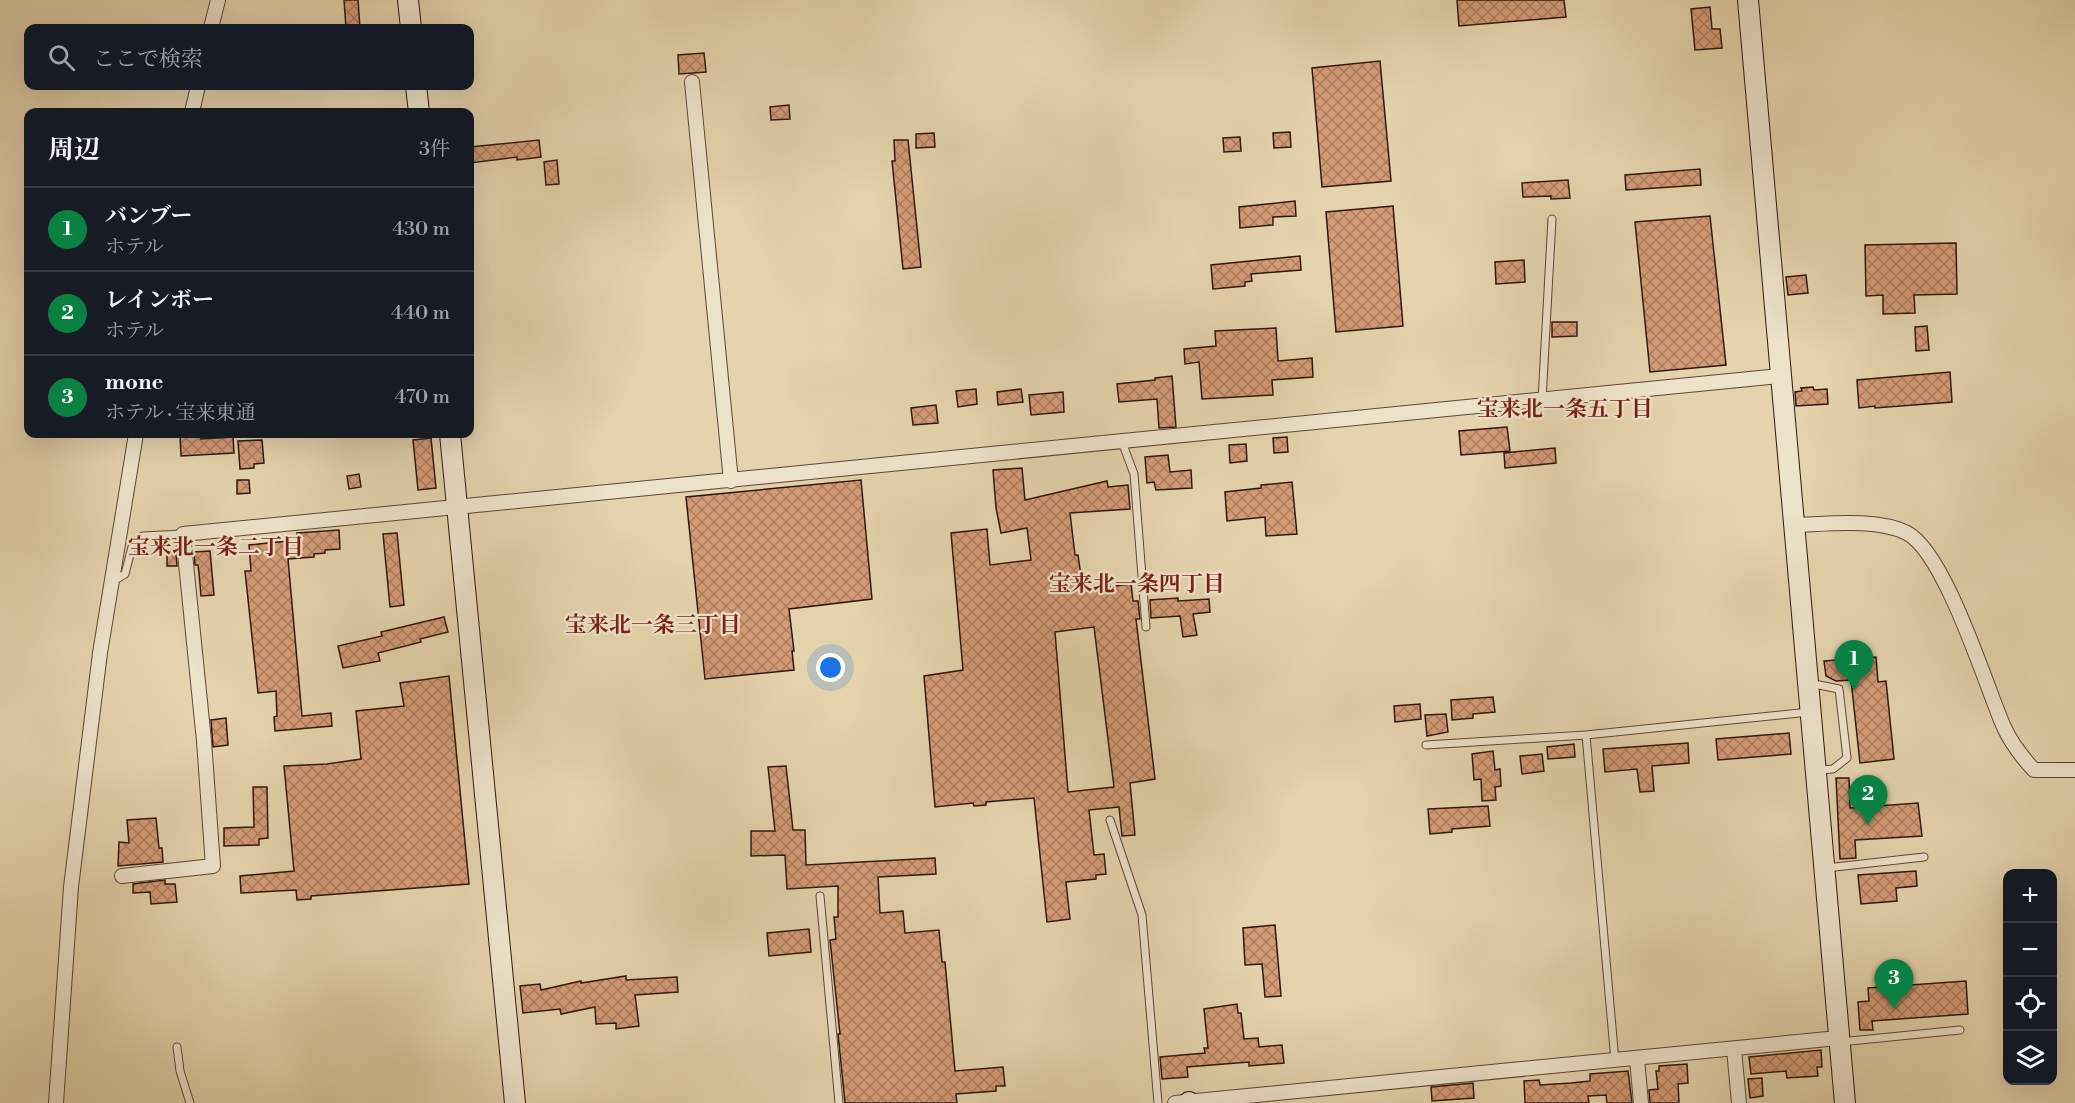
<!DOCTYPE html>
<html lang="ja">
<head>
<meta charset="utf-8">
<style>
	:root { --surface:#171b24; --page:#242831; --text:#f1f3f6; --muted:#9ea1a6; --line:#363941; --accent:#0b8043 }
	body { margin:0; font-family:"Libre Bodoni","Noto Serif JP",serif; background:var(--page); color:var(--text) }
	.controls { position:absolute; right:18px; bottom:18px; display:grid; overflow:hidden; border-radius:12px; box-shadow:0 6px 24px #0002 }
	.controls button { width:54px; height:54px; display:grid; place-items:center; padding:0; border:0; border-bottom:2px solid var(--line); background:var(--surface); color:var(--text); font:30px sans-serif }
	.you { position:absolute; left:831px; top:668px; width:21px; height:21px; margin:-15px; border:4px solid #fff; border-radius:50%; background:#1a73e8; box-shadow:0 0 0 9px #1a73e833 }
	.badge { display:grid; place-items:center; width:39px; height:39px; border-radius:50%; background:var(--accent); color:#fff; font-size:20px; font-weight:700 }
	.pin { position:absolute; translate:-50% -50px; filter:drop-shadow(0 2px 3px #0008) }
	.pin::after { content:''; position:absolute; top:32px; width:21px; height:18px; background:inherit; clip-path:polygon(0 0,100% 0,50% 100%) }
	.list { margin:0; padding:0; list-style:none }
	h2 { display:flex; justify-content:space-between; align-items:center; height:78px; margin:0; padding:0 24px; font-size:26px }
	h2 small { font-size:20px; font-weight:400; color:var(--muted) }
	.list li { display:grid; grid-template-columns:39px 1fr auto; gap:18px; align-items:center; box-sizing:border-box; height:84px; padding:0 24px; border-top:2px solid var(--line) }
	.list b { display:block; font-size:22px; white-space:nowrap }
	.list p { margin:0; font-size:20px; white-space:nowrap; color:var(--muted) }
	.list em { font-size:20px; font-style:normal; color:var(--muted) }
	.icon { flex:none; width:33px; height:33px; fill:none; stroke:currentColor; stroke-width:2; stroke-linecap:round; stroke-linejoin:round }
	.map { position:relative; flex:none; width:2075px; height:1103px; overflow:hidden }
	.search { position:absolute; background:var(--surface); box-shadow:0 6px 24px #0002; left:24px; top:24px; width:450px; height:66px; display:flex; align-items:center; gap:15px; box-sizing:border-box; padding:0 21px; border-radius:12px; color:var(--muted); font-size:22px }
	.panel { position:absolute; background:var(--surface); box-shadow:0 6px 24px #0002; left:24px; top:108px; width:450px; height:330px; border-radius:12px }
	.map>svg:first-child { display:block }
</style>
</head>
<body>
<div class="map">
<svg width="2075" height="1103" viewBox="0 0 2075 1103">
	<defs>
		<pattern id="building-cross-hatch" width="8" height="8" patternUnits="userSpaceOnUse" patternTransform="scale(1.5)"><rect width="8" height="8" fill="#d49b77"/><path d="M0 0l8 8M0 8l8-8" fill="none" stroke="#ac7d60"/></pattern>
	</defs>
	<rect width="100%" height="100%" fill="#e4d3ad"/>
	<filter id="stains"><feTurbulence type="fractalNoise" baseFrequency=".00333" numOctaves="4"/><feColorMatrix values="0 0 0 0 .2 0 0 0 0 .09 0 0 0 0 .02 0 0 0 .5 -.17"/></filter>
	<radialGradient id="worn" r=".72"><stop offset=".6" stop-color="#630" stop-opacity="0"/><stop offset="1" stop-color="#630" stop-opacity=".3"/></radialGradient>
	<path fill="url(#building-cross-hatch)" stroke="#30170d" stroke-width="1.5" fill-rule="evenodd" d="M344 0H358L360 28H346Z
		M1457 0H1564L1566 17 1459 26Z
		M1710 7 1712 29H1720L1722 48 1695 50 1691 9Z
		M704 53 706 72 679 74 678 55Z
		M1380 61 1391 181 1322 187 1312 68Z
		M789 105 790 119 771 120 770 107Z
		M1290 132 1291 147 1274 148 1273 133Z
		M934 133 935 147 916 148V134Z
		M1240 137 1241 151 1224 152 1223 138Z
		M539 140 541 157 517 160V157L470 163V147Z
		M894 140H908L921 267 903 269 892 161H895Z
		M557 160 559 184 546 185 544 162Z
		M1700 169 1701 185 1626 190 1625 175Z
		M1568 180 1570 198 1551 199V196L1523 197 1522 183Z
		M1295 201 1296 216 1273 217V225L1240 228 1239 207Z
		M1393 206 1403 326 1336 332 1326 212Z
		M1710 216 1726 365 1650 372 1635 222Z
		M1956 243 1957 294 1914 295 1915 313 1883 314V295L1866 296 1865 245Z
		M1300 256 1301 270 1251 274 1252 281 1245 282V286L1213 289 1211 265Z
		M1524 260 1525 282 1496 284 1495 262Z
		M1806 275 1808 293 1788 295 1786 277Z
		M1552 322H1577V336L1552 337Z
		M1927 326 1929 350 1916 351 1915 327Z
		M1276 328 1278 361 1312 358 1313 377 1272 380 1273 395 1202 399 1199 362 1185 364 1184 349 1216 346 1215 331Z
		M1950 372 1952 402 1875 408V406L1859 408 1857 380Z
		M1172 376 1176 427 1159 428 1157 399 1119 402 1117 384 1155 380V378Z
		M1813 387 1814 390 1827 389 1828 404 1796 406 1795 392 1802 391 1801 388Z
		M976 389 977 404 958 407 956 391Z
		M1021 389 1023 402 998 405 997 392Z
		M1063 392 1064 412 1031 415 1029 395Z
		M936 405 938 423 913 425 911 408Z
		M1507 427 1510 451 1461 455 1459 431Z
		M180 434H201V439L233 437 234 453 181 456Z
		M1287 437 1288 452 1274 453 1273 438Z
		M431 438 436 488 418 490 413 440Z
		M262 440 264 463 254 464V468L240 469 238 441Z
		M1246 444 1247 461 1230 463 1229 445Z
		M1555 448 1556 463 1505 468 1504 453Z
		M1168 455 1170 472 1191 470 1192 488 1156 490 1154 482 1147 483 1145 457Z
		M1022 468 1025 500 1107 481 1108 487 1128 485 1130 509 1070 513 1075 555H1078L1083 590 1131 584 1133 601H1138L1140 619H1136L1155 779 1130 783 1135 835 1122 836 1119 807 1089 810 1094 855 1104 854 1106 874 1096 875V879L1066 882 1070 919 1047 922 1034 798 986 802V805L974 806 973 803 935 807 924 676 963 670 951 533 987 529 990 565 1031 560 1027 528 1001 533 996 508 993 470ZM1094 627 1114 787 1068 792 1055 632Z
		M359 474 361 487 349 489 347 476Z
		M237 480H249L250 493 237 494Z
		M861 480 872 599 789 609 794 651H792L794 670 705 679 686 497Z
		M1292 482 1297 534 1266 536 1265 517 1227 521 1225 492 1261 488V485Z
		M339 530 340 549 325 550V553L314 554V557L288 559 302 716 331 713 332 726 275 731 274 717 277 716 276 691 258 693 245 571H251L249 545 298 540 297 533Z
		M397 533 404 605 390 607 383 534Z
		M210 551 214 595 201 596 199 573 198 565H195L194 552Z
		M176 553 177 566H167V554Z
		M1178 598V601L1209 599 1210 612 1193 614 1197 635 1183 637 1180 616 1151 618 1150 600Z
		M444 617 448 632 420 639 421 642 378 653 380 661 343 668 338 646 382 636 381 632Z
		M1876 657 1878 682 1886 681 1894 759 1860 763 1851 680 1836 681 1826 676 1824 661Z
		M449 676 469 884 311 896V899L297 900 296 890 241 893 240 876 294 871 284 766 327 764 361 759 356 711 404 706 400 683Z
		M1493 697 1495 712 1473 714V718L1452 720 1451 700Z
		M1420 704 1421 719 1395 722 1394 706Z
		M1446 714 1448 732 1427 736 1425 715Z
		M226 718 228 745 213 747 211 720Z
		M1789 733 1791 754 1718 760 1716 739Z
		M1688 743 1689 763 1652 766 1654 791 1640 792 1637 769 1605 772 1603 749Z
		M1574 744 1575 757 1548 759 1547 747Z
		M1493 751 1495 770 1500 769 1501 786 1495 787 1496 800 1482 801 1481 779 1474 780 1472 754Z
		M1542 754 1544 771 1522 774 1520 756Z
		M786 766 793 830H805L806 865 935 858 936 874 878 877 880 913 903 911 905 933 939 930 942 962H945L955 1071 1003 1067 1005 1086H996V1091L956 1094 957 1103H845L838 1034H840L830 940 836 939 834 917H838V886L787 889 785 855 751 856V831H775L768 767Z
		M1836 778H1849L1850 808 1918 803 1922 836 1855 840 1856 858 1840 859Z
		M253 787H267L268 838 259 839V845L224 846V828L254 827Z
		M1488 806 1490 826 1452 829V832L1430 834 1428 809Z
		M156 818 159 848H162L163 862 118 866 119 842 129 843 127 820Z
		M1916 871 1917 886 1896 888 1897 901 1861 904 1858 875Z
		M165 880V884H175L177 902 151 904 150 892 133 893V884Z
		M1275 925 1281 996 1265 997 1262 964 1245 965 1243 928Z
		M809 929 811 952 769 956 767 933Z
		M626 976V980L677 977 678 992 635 995 639 1026 616 1029V1023L596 1024 595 1007 561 1014 560 1009 523 1013 520 986 540 984 541 990 581 981V983Z
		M1966 981 1968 1014 1872 1021 1873 1030H1860L1858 1002 1869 1001 1868 988Z
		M1237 1004 1238 1013H1241L1244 1039 1258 1038 1259 1047 1282 1045 1284 1063 1249 1066V1062L1187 1067 1188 1077 1162 1079 1160 1057 1205 1053 1204 1048H1208L1204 1009Z
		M1821 1050 1822 1067H1817L1818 1076 1787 1078 1786 1071 1751 1074 1749 1057Z
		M1687 1064 1688 1083 1678 1084 1679 1103H1650L1649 1090 1658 1089 1656 1071H1659V1066Z
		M1628 1071 1632 1103H1607L1606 1095 1588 1096 1589 1103H1525L1524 1081 1539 1080 1540 1085 1571 1083 1590 1081V1074Z
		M1762 1078 1763 1096 1750 1098 1748 1079Z
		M1473 1083 1474 1098 1432 1101 1431 1087Z"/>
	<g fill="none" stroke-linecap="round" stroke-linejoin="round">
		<defs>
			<path id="lane" d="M1542 400 1552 219
				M1122 442 1134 474 1146 627
				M112 582 125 574 133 543 143 536 183 534
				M1809 683 1839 689 1847 758 1833 769 1818 770
				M1426 745 1586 735
				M1110 820 1142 915 1158 1103
				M1826 868 1924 857
				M820 896 839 1103
				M1840 1042 1960 1030
				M177 1047 180 1071 190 1103
				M1615 1061 1586 735 1809 712"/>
			<path id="street" d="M211 28 218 0
				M692 82 731 481
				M192 112 198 86
				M1794 525C1828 524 1877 518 1907 533 1945 553 1985 683 2003 725 2010 741 2021 756 2034 770H2075
				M122 876 213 866 204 741 183 534 1780 376
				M1734 1049 1739 1103
				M1637 1059 1641 1103
				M56 1103 71 887 100 653 136 434
				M1175 1103 1838 1038"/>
			<path id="secondary" d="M408 0 411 28
				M1748 0 1845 1103
				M416 86 419 112
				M450 434 515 1103
				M1189 1102V1103"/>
		</defs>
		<use href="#lane" stroke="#5d4635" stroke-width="9"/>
		<use href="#street" stroke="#5d4635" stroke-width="16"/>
		<use href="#secondary" stroke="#30170d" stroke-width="22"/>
		<use href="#lane" stroke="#ede2ca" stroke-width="7"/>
		<use href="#street" stroke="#ede2ca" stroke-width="14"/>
		<use href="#secondary" stroke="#ede2ca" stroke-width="20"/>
	</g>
	<g text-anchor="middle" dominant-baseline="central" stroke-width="4.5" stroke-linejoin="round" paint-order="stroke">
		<g font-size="22" font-weight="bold" fill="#7a1f14" stroke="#ede2ca">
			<text x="1565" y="409">宝来北一条五丁目</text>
			<text x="216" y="547">宝来北一条二丁目</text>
			<text x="1137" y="584">宝来北一条四丁目</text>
			<text x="653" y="625">宝来北一条三丁目</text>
		</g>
	</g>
	<rect width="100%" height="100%" filter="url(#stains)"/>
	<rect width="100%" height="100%" fill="url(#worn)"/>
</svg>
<div class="controls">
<button>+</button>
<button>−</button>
<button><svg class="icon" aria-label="locate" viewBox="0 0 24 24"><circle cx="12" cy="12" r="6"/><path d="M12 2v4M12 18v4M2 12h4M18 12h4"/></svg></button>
<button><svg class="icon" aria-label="layers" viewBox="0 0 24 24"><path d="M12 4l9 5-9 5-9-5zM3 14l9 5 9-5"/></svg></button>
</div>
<div class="you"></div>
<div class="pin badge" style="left:1854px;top:690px">1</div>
<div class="pin badge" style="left:1868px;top:825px">2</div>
<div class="pin badge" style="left:1894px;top:1009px">3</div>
<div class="search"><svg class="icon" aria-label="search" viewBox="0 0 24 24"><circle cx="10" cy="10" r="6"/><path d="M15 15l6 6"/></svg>ここで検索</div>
<section class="panel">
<h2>周辺<small>3件</small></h2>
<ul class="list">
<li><span class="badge">1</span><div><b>バンブー</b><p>ホテル</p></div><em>430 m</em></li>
<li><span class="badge">2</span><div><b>レインボー</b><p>ホテル</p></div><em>440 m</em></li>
<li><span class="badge">3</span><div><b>mone</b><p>ホテル · 宝来東通</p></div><em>470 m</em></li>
</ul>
</section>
</div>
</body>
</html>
